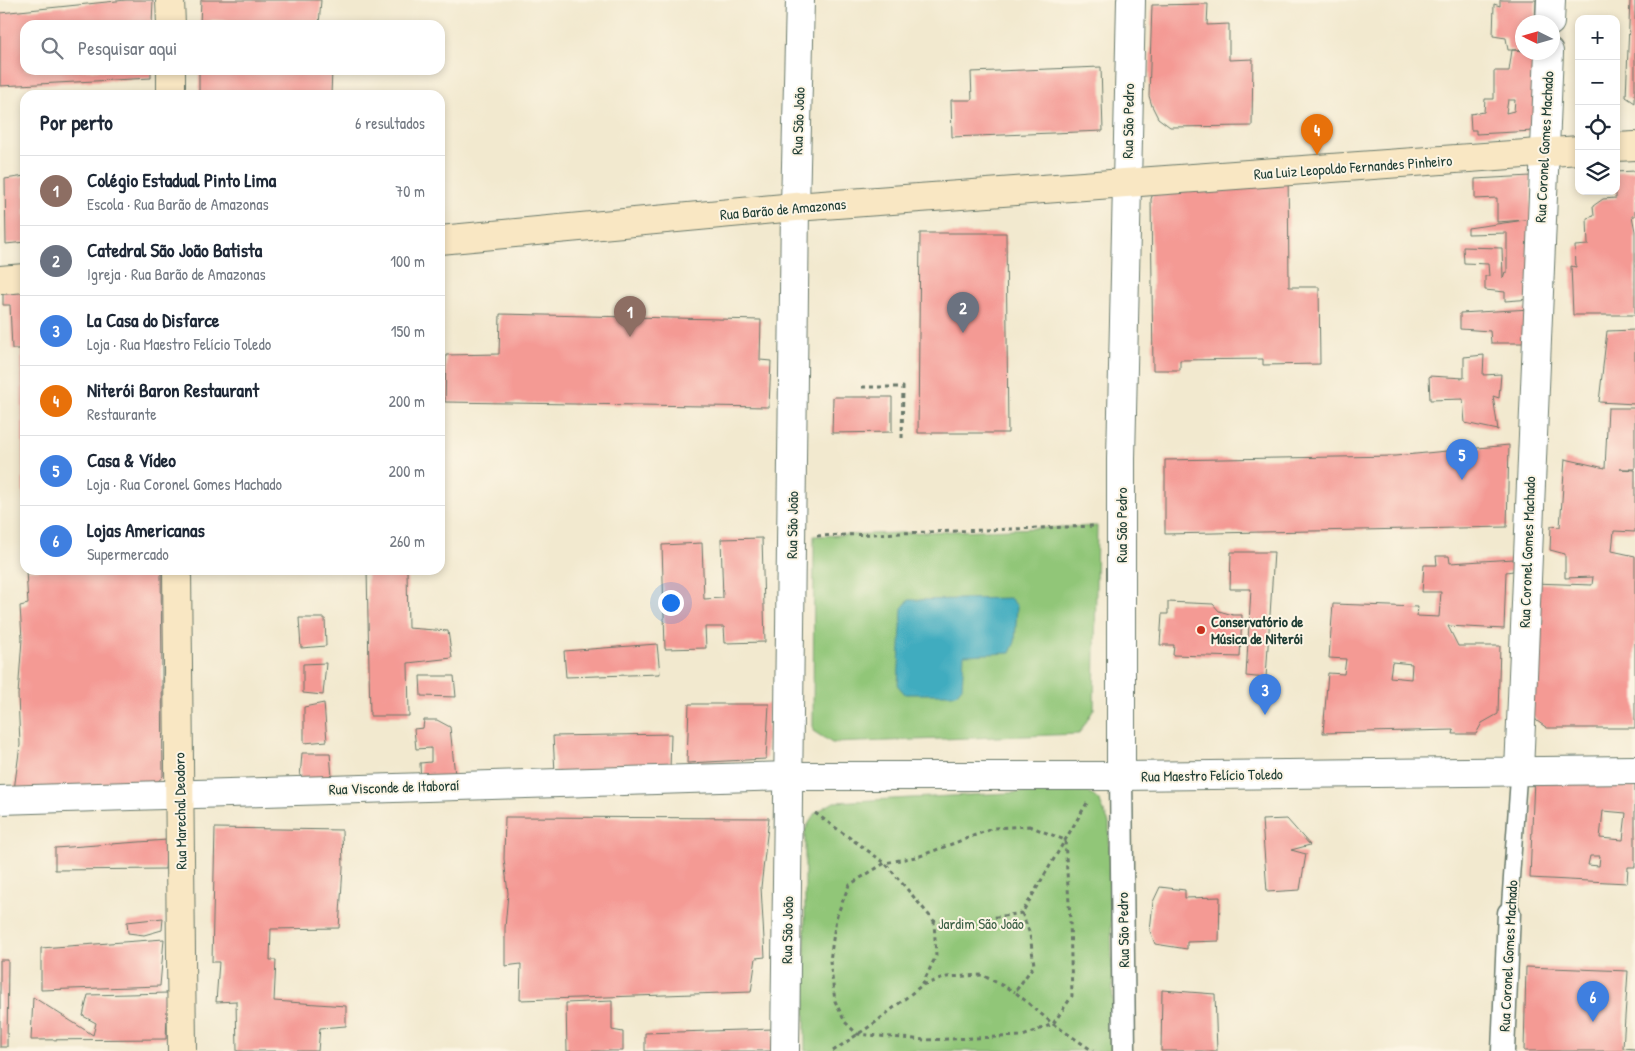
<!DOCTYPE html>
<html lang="pt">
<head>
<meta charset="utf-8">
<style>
	:root { --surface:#fff; --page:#f6f6f7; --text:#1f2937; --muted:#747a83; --line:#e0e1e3; --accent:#c8321e }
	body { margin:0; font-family:"Patrick Hand",sans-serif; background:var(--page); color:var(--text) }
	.controls { position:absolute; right:15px; top:15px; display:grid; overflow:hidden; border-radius:10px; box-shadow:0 2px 8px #0003 }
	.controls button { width:45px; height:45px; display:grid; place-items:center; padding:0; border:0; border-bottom:1px solid var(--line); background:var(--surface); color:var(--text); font:25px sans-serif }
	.compass { position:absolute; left:1515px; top:15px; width:45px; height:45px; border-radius:50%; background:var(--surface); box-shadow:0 2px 8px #0003; rotate:275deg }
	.you { position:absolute; left:670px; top:602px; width:18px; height:18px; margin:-12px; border:4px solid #fff; border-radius:50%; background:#1a73e8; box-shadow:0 0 0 8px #1a73e833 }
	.badge { display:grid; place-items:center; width:32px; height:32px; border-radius:50%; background:var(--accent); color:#fff; font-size:16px; font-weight:700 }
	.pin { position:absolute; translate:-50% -41px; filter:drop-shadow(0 1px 2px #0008) }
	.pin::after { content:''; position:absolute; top:26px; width:18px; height:15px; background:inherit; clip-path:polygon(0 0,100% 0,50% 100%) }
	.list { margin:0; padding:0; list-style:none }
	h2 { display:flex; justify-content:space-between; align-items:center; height:65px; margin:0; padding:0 20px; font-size:21px }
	h2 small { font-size:16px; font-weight:400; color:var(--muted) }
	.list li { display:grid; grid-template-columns:32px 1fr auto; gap:15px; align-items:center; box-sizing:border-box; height:70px; padding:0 20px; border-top:1px solid var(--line) }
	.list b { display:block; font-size:19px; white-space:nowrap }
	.list p { margin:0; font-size:16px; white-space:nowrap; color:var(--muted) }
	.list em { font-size:16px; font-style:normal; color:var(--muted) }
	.icon { flex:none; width:28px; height:28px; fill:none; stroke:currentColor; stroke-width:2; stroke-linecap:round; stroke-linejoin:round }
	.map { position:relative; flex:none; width:1635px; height:1051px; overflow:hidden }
	.search { position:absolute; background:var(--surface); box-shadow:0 2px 8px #0003; left:20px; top:20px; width:425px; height:55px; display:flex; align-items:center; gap:12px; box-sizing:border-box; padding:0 18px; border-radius:15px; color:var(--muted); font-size:19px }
	.panel { position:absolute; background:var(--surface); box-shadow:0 2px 8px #0003; left:20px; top:90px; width:425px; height:485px; border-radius:15px }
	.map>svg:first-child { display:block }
</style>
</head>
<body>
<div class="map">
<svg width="1635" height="1051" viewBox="0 0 1635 1051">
	<rect width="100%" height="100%" fill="#fcf5e5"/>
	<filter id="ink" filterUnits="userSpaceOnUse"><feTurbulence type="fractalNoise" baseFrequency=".02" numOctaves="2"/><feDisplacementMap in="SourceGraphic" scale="10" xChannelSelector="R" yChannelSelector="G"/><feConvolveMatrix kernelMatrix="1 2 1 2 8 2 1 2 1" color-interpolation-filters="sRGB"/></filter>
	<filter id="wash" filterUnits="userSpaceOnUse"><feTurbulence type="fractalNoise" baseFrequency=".0096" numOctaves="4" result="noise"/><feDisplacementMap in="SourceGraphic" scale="20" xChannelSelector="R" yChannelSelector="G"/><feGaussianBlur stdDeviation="1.12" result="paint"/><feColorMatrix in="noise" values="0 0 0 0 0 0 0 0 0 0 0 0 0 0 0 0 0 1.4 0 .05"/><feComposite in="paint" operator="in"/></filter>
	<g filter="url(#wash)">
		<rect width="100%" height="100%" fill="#f2e9cf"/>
		<path fill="#91c678" stroke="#588256" d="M1097 526 1094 709 1079 734 832 743 813 731 814 536Z
			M1086 789 1100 802 1109 823 1114 1051H805V830L815 813 834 802Z"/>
		<path fill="#40acbf" stroke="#30747a" d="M1010 598 1017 606 1015 642 1010 653 964 655 962 687 956 694H905L898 686 902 608 909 600Z"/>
		<g id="blocks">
			<path fill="#f49a94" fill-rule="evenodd" d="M126 0H153L152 25H25V70H151V78L0 86V13Z
				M201 0H321L319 25H201L256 22 213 20 200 24Z
				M1500 0H1536L1535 22H1522V49L1512 50 1538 52 1534 131 1476 134V130H1471L1470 114 1484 112 1485 99H1494V71H1509L1512 50H1508L1506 38 1493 36 1494 4 1500 6ZM1508 100H1515L1514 111 1506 113Z
				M1630 0H1635V103L1626 97Z
				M1208 4 1207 25 1229 24V60L1253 59 1252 126 1170 127 1158 118 1152 106 1149 96 1152 5Z
				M1101 67 1103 131 952 137 951 100H972L971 72Z
				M199 70H332L331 95H199Z
				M1288 162 1289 287H1319L1320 364 1263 365V359L1180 360V370H1153L1151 199 1157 183Z
				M1635 171V216H1632L1635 231V315H1573L1571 266 1576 267 1575 246 1588 245 1587 218 1594 216 1593 206 1603 199 1616 198V172Z
				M25 176V242L6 244 5 179Z
				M1531 176 1532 299 1505 301V292L1485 290V276H1489L1488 264 1464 263 1463 247 1502 248 1503 278 1505 272 1507 273V233L1468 234V228L1525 220 1497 222V198L1475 199V179Z
				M920 233H1006L1008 433H918Z
				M25 286V501H23L21 349H12L10 305H3V287Z
				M1531 309 1526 343H1491L1490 331 1460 329V313Z
				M500 314 761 320 760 360 771 361 769 407 445 402 446 355 499 354Z
				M1635 330V404L1599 402 1607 331Z
				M1484 355 1483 375 1501 374 1499 398 1493 396 1498 430 1465 423 1463 399 1430 400 1429 376 1464 378V357Z
				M833 397H892V432L832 433Z
				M1608 408H1635V469H1620L1635 470V532L1614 531 1612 551 1635 556V728H1547L1537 721 1531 713 1533 583 1592 585 1593 577 1565 578V554L1550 550 1551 526 1560 527 1565 459 1605 468Z
				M1509 445 1507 527 1165 534V460L1395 456Z
				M762 538 765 642 725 643 724 627H705L706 648 665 649 662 545 702 543 704 599 723 598 721 539Z
				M1231 552H1274L1266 678 1246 676 1251 589H1230Z
				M1436 556H1449L1450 563 1514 559 1513 571 1506 572 1504 629 1448 626 1458 646H1500L1498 714 1482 723 1476 734H1453L1454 730 1323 733 1328 673 1344 674 1346 659 1329 658 1333 604 1418 607 1417 616 1439 617 1441 592H1422L1424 565H1437ZM1392 662 1412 664 1411 679 1390 677Z
				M26 570H161L163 776 154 786 14 790 20 745 18 695 22 639 20 606 28 604Z
				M367 570H407L408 628 448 631 452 658 408 663 409 716H370Z
				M1168 602 1213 604 1219 611 1233 615H1242L1240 657 1173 655 1174 645H1160L1162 614H1168Z
				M299 618H325L326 646 301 648Z
				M657 644 660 674 566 677 564 651Z
				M326 663 323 695 303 693V664Z
				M420 676H454L456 697 421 696Z
				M324 703 327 741 304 743V707Z
				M689 704H769L766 759 687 763Z
				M424 720H437L450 727 456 785 421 786 420 763 431 762V748L416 749 414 729 423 728Z
				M671 734 670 771 555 773 553 736Z
				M302 753H330L333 789 299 790Z
				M1635 767V867H1628L1627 883 1530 878 1534 778ZM1603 811 1626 813 1623 840 1600 838ZM1590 856H1600L1599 866 1588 865Z
				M505 817 769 818 761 887 765 957 756 958 751 992 520 1000 521 964 505 966V928L508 893 504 859Z
				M1287 819 1310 845 1291 850 1306 854 1300 890 1267 892 1262 820Z
				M215 828 342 830 343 868 339 928 271 929 270 960H276L274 1001 346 1006V1026L320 1028 318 1051H237L236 1001 216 1002 219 962H212Z
				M167 840 165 869 55 870V848Z
				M1160 887 1185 890V898L1220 897 1219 941 1187 942V949L1155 944 1150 931 1153 902Z
				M163 918 162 930 144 935 128 933 127 922Z
				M164 939 160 986 41 990V948Z
				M0 960H8L7 1047H0Z
				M1526 967 1628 971 1623 1048 1635 1049V1051H1524Z
				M1162 990 1215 994 1217 1051H1161Z
				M168 993 166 1039 31 1040 33 997 93 1035 96 1023 83 1016 88 995Z
				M612 1001V1030L623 1032V1051H567L566 1003Z
				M773 1029 774 1051H645V1033Z"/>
		</g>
	</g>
	<g filter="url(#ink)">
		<use href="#blocks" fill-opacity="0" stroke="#69796a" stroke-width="1"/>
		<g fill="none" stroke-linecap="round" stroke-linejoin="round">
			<defs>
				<path id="service" d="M1509 913 1519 771"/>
				<path id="pedestrian" d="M1121 776 1124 1051
					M1503 1051 1509 913"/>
				<path id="minor" d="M1121 776V459L1131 0"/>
				<path id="tertiary" d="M1550 22 1551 0
					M1519 771 1549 52
					M0 800 789 776H1121L1635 770
					M785 1051 795 207 800 0"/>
				<path id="secondary" d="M170 0 171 25
					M171 70V95
					M1616 147 1635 146
					M440 240 795 207 1579 150
					M0 280 25 278
					M177 570 182 1051"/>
			</defs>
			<use href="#service" stroke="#69796a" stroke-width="18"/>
			<use href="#pedestrian" stroke="#69796a" stroke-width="25"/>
			<use href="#minor" stroke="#69796a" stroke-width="30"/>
			<use href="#tertiary" stroke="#69796a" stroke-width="30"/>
			<use href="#secondary" stroke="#69796a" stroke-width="30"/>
			<path stroke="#69796a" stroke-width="3" stroke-dasharray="4 4" stroke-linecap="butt" d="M862 387H903L902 439
				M817 536 1096 526
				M1087 803 1022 913 1030 934 1034 965 1015 992 1053 1024 1093 1051
				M815 813 885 863 934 921 946 925 1022 913
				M1029 826 1065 840 1070 919 1072 996 1053 1024 1023 1036 925 1040 857 1034 845 1022 835 1001 830 961 836 918 849 885 885 863 920 856 994 828Z
				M922 985 936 956 934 921
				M833 1051 876 1022 922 985 947 977 982 975 1015 992"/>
			<use href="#service" stroke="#fff" stroke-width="15"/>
			<use href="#pedestrian" stroke="#fff" stroke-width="22"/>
			<use href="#minor" stroke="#fff" stroke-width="28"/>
			<use href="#tertiary" stroke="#fff" stroke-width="28"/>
			<use href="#secondary" stroke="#f9e7c3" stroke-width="28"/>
		</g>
	</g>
	<circle fill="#c8321e" stroke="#fcf5e5" stroke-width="2" cx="1201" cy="630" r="5"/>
	<g text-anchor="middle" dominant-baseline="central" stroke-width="4" stroke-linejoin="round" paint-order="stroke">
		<g font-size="15" fill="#1f3d34" stroke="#fcf5e5">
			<text transform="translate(798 121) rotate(-88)">Rua São João</text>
			<text transform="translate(1128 121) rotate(-89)">Rua São Pedro</text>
			<text transform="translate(1544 147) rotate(-87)">Rua Coronel Gomes Machado</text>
			<text transform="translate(1353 167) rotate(-4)">Rua Luiz Leopoldo Fernandes Pinheiro</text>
			<text transform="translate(783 209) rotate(-5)">Rua Barão de Amazonas</text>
			<text transform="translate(792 525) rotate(-89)">Rua São João</text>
			<text transform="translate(1121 525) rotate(-90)">Rua São Pedro</text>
			<text transform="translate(1527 552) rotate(-88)">Rua Coronel Gomes Machado</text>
			<text transform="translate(1212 775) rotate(-1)">Rua Maestro Felício Toledo</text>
			<text transform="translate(394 787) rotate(-2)">Rua Visconde de Itaboraí</text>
			<text transform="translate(180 811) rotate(-91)">Rua Marechal Deodoro</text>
			<text transform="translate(787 930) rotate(-89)">Rua São João</text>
			<text transform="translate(1123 930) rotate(-91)">Rua São Pedro</text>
			<text transform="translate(1508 956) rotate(-87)">Rua Coronel Gomes Machado</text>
		</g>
		<g font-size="15" font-weight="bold" fill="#1f3d34" stroke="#fcf5e5" text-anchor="start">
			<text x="1211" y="621">Conservatório de<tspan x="1211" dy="17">Música de Niterói</tspan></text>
		</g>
		<g font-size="15" fill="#3c5f45" stroke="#fcf5e5">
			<text x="981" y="923">Jardim São João</text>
		</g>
	</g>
</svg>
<div class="controls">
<button>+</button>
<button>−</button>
<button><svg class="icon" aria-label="locate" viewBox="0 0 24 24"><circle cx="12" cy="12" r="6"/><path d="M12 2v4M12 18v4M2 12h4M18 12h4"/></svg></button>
<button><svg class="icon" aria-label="layers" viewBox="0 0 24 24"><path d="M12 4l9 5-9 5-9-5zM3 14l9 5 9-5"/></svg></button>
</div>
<svg class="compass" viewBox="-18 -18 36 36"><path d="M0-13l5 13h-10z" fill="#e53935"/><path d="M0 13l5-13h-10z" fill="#747a83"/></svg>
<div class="you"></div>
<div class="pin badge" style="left:630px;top:337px;background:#8d6e63">1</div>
<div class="pin badge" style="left:963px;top:333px;background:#6b7280">2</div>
<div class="pin badge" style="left:1265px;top:715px;background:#3f7fe0">3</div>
<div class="pin badge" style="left:1317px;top:155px;background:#e8710a">4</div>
<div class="pin badge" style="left:1462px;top:480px;background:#3f7fe0">5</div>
<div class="pin badge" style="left:1593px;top:1022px;background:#3f7fe0">6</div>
<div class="search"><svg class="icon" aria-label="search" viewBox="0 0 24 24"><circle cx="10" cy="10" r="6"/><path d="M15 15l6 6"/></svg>Pesquisar aqui</div>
<section class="panel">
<h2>Por perto<small>6 resultados</small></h2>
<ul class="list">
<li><span class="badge" style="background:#8d6e63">1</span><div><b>Colégio Estadual Pinto Lima</b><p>Escola · Rua Barão de Amazonas</p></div><em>70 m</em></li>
<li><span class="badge" style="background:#6b7280">2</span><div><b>Catedral São João Batista</b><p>Igreja · Rua Barão de Amazonas</p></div><em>100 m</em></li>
<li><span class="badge" style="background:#3f7fe0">3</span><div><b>La Casa do Disfarce</b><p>Loja · Rua Maestro Felício Toledo</p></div><em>150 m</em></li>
<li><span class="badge" style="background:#e8710a">4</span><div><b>Niterói Baron Restaurant</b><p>Restaurante</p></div><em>200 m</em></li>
<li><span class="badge" style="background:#3f7fe0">5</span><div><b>Casa &amp; Vídeo</b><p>Loja · Rua Coronel Gomes Machado</p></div><em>200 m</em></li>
<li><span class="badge" style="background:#3f7fe0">6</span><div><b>Lojas Americanas</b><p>Supermercado</p></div><em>260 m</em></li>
</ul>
</section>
</div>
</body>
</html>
